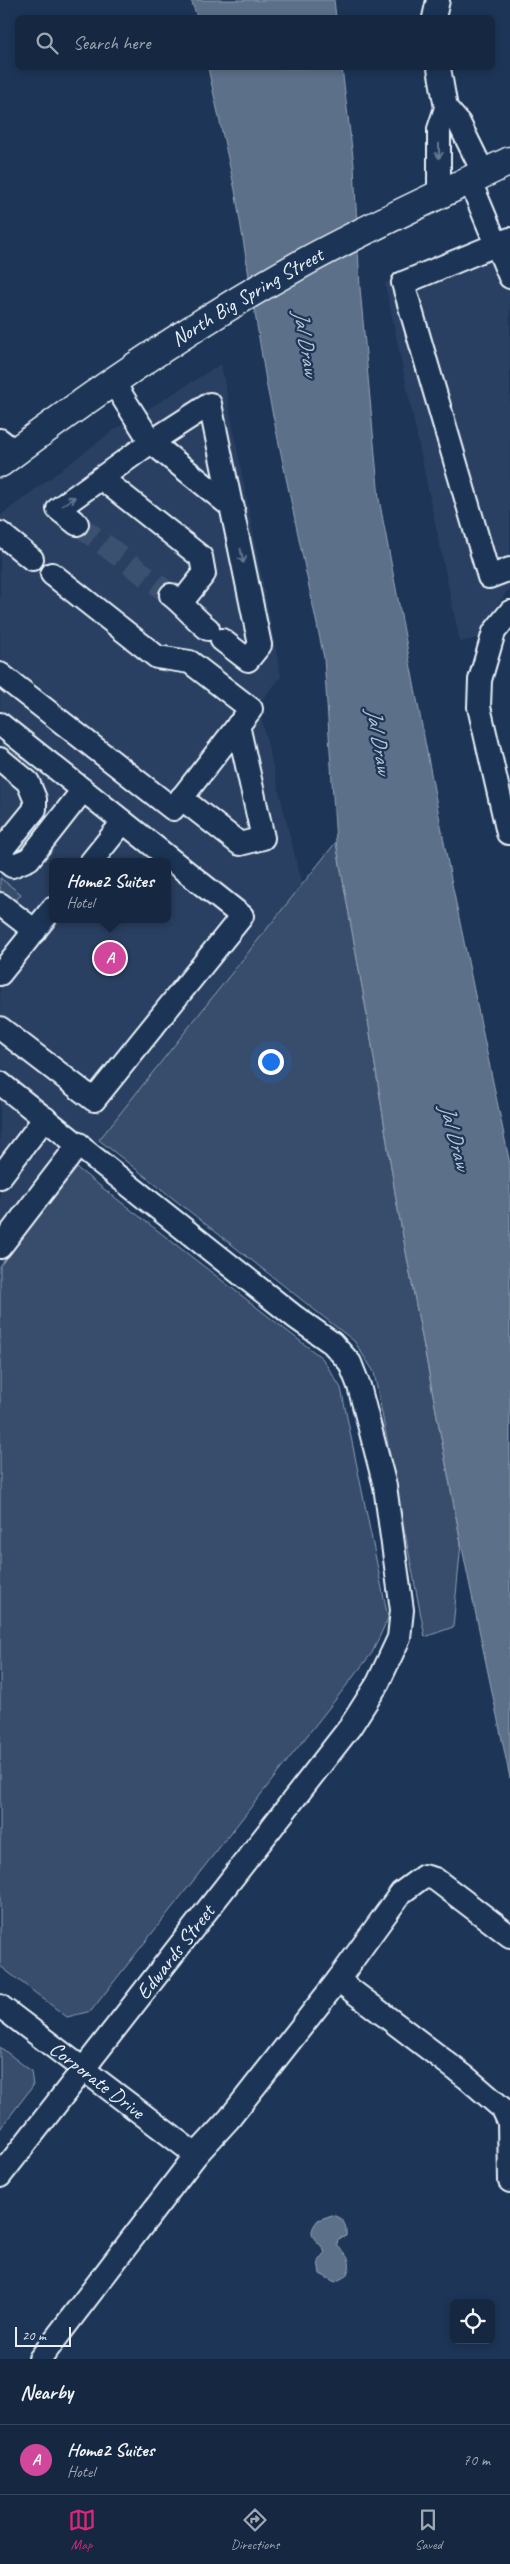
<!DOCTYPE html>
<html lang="en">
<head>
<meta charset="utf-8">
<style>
	:root { --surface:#162841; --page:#1f3048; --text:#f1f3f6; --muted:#9ea6b1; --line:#35445a; --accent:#db2777 }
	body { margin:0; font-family:Caveat,sans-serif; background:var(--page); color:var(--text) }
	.controls { position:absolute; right:15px; bottom:15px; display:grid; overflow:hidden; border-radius:8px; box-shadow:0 2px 8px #0003 }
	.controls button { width:45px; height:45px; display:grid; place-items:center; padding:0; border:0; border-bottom:1px solid var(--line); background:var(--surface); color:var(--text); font:25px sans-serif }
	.scale { position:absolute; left:15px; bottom:12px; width:56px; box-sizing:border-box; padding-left:5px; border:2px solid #e8f1f8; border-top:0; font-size:14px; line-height:18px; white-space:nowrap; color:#e8f1f8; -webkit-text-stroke:4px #1d3557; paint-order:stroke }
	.you { position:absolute; left:270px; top:1061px; width:18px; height:18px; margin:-12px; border:4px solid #fff; border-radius:50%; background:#1a73e8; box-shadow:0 0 0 8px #1a73e833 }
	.badge { display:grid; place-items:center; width:32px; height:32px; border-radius:50%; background:var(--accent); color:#fff; font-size:16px; font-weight:700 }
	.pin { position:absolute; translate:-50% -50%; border:2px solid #fff; box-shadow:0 1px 5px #0006 }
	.popup { position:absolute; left:49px; top:858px; width:122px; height:65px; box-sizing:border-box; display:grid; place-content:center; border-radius:8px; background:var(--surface); filter:drop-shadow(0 1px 4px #0005); font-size:16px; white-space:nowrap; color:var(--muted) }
	.popup b { font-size:19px; color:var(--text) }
	.popup::after { content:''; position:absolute; left:50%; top:100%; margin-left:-10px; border:10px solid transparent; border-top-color:var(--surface) }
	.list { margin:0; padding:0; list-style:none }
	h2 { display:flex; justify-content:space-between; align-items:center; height:65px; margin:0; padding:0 20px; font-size:21px }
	h2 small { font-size:16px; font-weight:400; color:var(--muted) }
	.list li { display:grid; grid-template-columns:32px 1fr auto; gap:15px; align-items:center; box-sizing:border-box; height:70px; padding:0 20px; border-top:1px solid var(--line) }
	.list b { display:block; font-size:19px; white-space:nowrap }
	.list p { margin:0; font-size:16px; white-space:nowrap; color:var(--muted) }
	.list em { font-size:16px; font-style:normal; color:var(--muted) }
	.icon { flex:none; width:28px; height:28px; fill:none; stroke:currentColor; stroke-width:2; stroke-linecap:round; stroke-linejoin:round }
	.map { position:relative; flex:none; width:510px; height:2359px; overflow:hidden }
	.search { position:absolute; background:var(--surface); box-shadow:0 2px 8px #0003; left:15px; right:15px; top:15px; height:55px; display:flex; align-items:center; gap:12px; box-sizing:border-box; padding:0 18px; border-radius:8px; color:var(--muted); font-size:19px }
	.sheet { height:135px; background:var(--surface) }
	nav { display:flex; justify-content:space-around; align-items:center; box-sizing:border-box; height:70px; border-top:1px solid var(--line); background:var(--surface); font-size:14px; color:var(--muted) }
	nav a { display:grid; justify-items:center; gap:2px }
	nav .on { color:var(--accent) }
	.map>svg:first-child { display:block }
</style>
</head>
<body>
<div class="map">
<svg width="510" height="2359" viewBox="0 0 510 2359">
	<rect width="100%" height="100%" fill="#1d3557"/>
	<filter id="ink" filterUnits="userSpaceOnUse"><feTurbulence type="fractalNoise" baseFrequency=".02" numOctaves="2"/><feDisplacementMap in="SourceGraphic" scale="10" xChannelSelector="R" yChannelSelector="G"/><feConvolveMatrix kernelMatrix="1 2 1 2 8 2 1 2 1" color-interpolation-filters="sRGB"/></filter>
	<g filter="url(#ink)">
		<path fill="#2a4162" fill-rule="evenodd" d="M510 230V590L506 592 478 638 460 642 385 283Z
			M221 364 281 677 258 705 302 885 0 1266V921L21 894 0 878V516L114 430ZM52 862H168V919H52Z"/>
		<path fill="#374d6c" stroke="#909fb2" d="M336 842 368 1020 396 1199 461 1543 453 1627 425 1637 374 1372 354 1341 99 1140Z
			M0 878 21 894 0 921Z
			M77 1168 322 1358 341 1388 388 1618 372 1653 91 2011 67 2017 0 1966V1266Z
			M0 2047 31 2071 33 2086 0 2129Z"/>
		<path fill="#5d7089" stroke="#95a4b5" d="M191 0H334L336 17H197Z
			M208 68H342L354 165 360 288 379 499 451 879 510 1164V1778L461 1543 396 1199 368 1020 336 842 324 658 267 387 235 190Z
			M332 2215C343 2218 347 2224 346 2236L338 2239 337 2245C347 2256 354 2261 346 2276L335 2282 320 2274 318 2261 325 2252C320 2240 303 2238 318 2220Z"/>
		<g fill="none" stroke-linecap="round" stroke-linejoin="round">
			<path stroke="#3b516f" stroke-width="22" stroke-dasharray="22 11" stroke-linecap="butt" d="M77 524 171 595"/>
			<defs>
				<g id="minor">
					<path d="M434 18 438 0"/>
					<path d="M446 108 459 123 484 174"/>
					<path d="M470 181 510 277"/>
					<path d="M439 195V129L446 108 439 68"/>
					<path d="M510 239 403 283 489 577 510 569"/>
					<path d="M113 382 151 442 233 508"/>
					<path d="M0 440 15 452"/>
					<path d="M101 478 201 557 204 574 181 603"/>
					<path d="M77 524 58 509 151 442 210 404 260 645 248 660 222 640"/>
					<path d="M0 533 32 559"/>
					<path d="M171 595C184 605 194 618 208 629"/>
					<path d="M0 674 173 809 251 709 190 662 157 657 52 574"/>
					<path d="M0 724 242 916 94 1100 0 1028"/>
					<path d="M0 759 28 782 35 799V809L0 852"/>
					<path d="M181 798 240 844 263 838 238 725"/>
					<path d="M508 833 479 707 480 680 494 632 510 612"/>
					<path d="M0 856 12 866 29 859 83 790"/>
					<path d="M91 862 123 822"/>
					<path d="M0 904 35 931"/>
					<path d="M0 974 52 909"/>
					<path d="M0 1083 295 1317 332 1343 350 1363 359 1386 385 1486 402 1610 399 1638 378 1683 350 1727 0 2176"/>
					<path d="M0 1177 45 1118"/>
					<path d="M0 1247 79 1144"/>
					<path d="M338 1980 401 1893 424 1876 435 1879 510 1936"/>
					<path id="s1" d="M0 2006 196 2155"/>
					<path d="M40 2359 196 2155 229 2119 338 1980 467 2078 503 2109 509 2122 510 2181"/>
				</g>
				<g id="highway">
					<path id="s2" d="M0 463C97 390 197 322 303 263 370 226 441 194 510 161"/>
				</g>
			</defs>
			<use href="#minor" stroke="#e8f1f8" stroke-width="26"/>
			<use href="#highway" stroke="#e8f1f8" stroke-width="31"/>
			<use href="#minor" stroke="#1d3557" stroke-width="22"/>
			<use href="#highway" stroke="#1d3557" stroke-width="28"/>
		</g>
		<defs><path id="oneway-shaft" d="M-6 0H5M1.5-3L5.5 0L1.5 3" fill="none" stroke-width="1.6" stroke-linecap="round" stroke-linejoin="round" transform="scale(1.25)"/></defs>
		<g stroke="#64778f">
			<use href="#oneway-shaft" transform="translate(439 151) rotate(90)"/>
			<use href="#oneway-shaft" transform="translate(69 501) rotate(-35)"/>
			<use href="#oneway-shaft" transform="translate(242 556) rotate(79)"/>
		</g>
	</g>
	<g text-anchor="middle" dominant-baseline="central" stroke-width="4.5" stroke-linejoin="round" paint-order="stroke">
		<g font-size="21" fill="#e8f1f8" stroke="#1d3557">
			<text stroke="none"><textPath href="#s2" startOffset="298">North Big Spring Street</textPath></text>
			<text transform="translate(175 1952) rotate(-52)">Edwards Street</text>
			<text stroke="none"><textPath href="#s1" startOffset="122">Corporate Drive</textPath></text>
		</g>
		<g font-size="22" font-style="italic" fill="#b7c4d1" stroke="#1d3557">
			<text transform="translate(306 343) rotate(80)">Jal Draw</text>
			<text transform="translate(379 741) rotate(80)">Jal Draw</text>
			<text transform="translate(455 1137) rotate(75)">Jal Draw</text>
		</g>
	</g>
</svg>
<div class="controls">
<button><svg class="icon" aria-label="locate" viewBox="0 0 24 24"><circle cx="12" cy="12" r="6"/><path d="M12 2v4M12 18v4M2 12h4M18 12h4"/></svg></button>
</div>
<div class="scale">20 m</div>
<div class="you"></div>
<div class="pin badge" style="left:110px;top:958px;background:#d1479c">A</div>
<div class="popup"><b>Home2 Suites</b>Hotel</div>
<div class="search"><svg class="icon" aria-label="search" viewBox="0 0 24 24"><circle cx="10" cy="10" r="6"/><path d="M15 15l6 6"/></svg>Search here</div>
</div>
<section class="sheet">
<h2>Nearby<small></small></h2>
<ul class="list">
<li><span class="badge" style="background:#d1479c">A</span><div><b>Home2 Suites</b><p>Hotel</p></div><em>70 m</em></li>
</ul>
</section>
<nav>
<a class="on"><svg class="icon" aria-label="map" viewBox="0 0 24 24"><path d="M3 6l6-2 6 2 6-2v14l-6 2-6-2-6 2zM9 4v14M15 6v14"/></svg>Map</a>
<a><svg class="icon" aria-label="directions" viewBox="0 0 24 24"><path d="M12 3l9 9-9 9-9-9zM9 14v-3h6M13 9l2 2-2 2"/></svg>Directions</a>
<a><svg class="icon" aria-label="saved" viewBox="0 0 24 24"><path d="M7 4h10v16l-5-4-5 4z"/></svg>Saved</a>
</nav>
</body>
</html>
